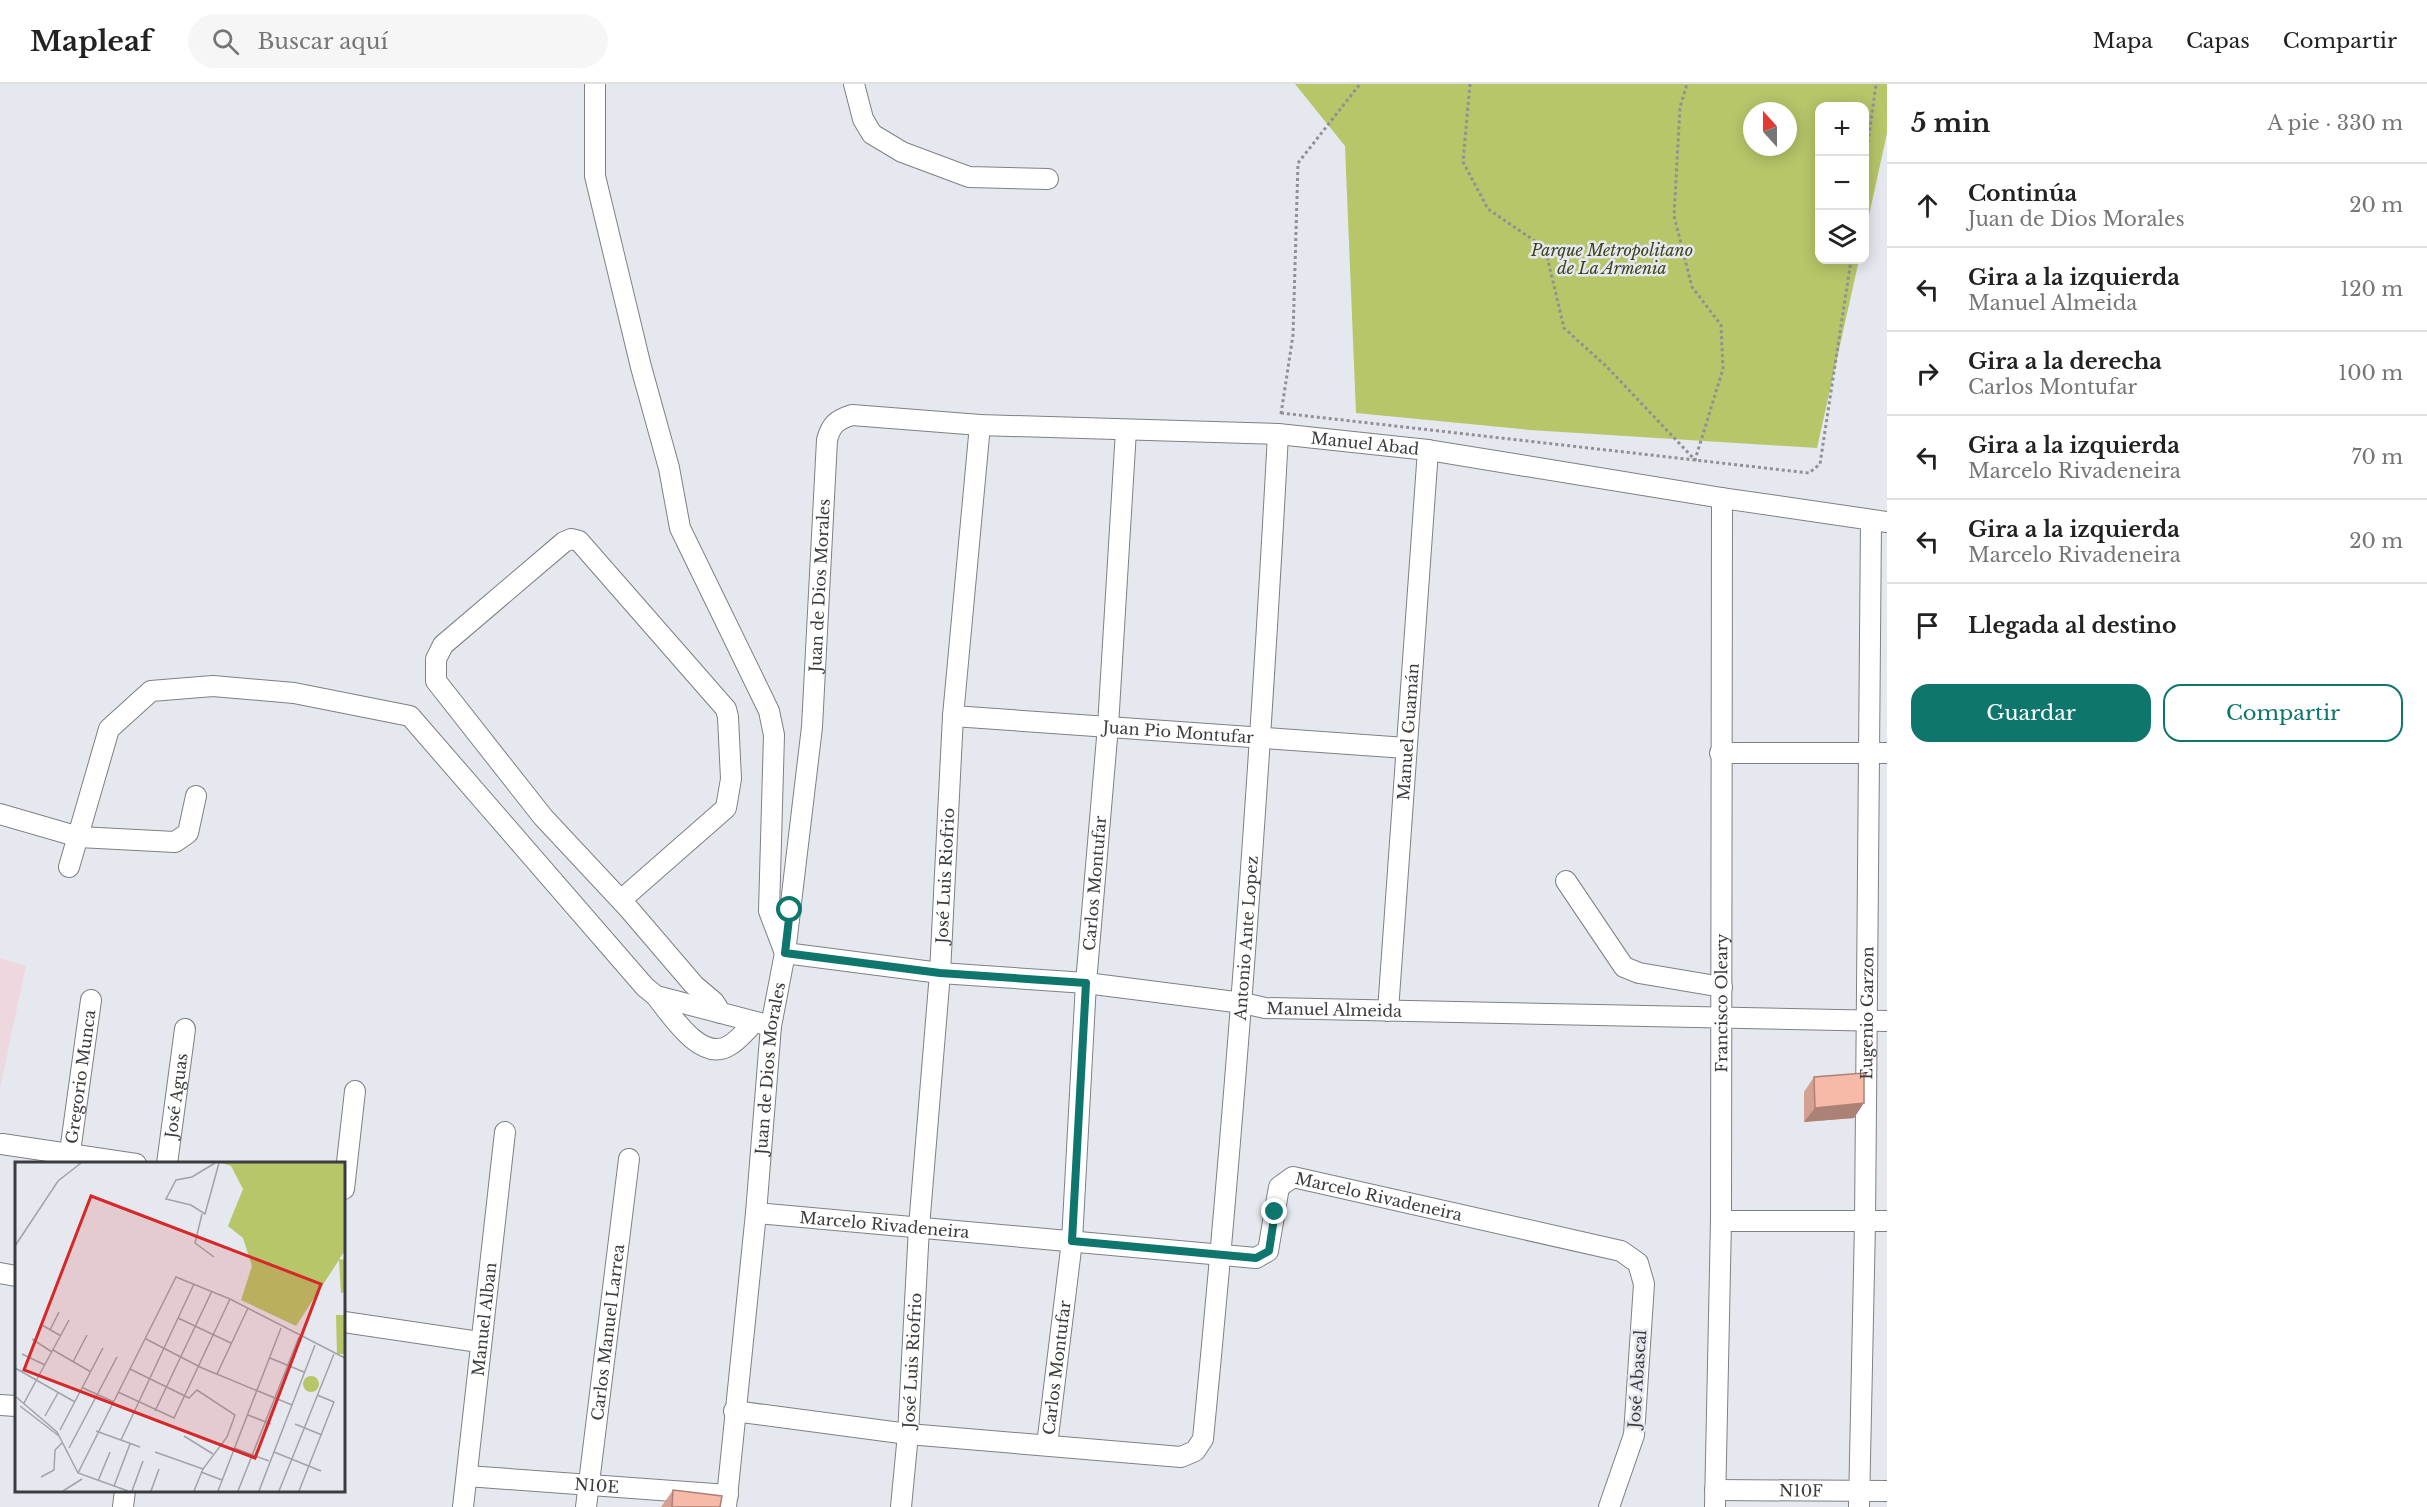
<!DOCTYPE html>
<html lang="es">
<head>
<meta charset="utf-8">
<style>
	:root { --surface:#fff; --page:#f6f6f6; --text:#222; --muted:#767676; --line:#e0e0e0; --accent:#0f766e }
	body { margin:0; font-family:"Libre Baskerville",serif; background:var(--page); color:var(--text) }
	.controls { position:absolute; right:18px; top:18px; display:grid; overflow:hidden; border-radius:12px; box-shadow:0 3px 15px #0003 }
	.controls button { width:54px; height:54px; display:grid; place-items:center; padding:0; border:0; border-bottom:2px solid var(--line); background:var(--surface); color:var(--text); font:30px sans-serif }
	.compass { position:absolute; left:1743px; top:18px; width:54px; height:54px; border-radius:50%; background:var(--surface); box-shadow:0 3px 15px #0003; rotate:339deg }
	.stop { position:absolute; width:18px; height:18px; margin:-14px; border:4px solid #0f766e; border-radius:50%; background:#fff }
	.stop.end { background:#0f766e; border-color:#fff; box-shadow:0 2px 6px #0008 }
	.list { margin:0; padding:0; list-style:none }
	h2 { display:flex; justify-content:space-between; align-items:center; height:78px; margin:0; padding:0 24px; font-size:26px }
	h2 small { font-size:20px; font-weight:400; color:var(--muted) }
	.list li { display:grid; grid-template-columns:39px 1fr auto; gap:18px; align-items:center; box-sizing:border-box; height:84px; padding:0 24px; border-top:2px solid var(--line) }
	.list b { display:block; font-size:22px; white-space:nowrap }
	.list p { margin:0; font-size:20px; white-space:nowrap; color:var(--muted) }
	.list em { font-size:20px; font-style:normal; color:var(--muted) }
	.actions { display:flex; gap:12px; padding:18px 24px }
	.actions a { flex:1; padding:14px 0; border:2px solid var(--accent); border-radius:18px; text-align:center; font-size:21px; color:var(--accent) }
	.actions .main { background:var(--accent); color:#fff }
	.icon { flex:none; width:33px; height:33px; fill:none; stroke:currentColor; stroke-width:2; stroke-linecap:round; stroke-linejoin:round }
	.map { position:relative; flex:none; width:1887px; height:1423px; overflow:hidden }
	header { display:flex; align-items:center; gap:36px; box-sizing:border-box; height:84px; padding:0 30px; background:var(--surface); border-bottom:2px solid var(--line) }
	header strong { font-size:28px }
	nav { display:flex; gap:33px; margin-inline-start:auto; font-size:21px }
	.search { width:420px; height:54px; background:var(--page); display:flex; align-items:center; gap:15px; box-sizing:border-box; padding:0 21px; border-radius:33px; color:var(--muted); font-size:22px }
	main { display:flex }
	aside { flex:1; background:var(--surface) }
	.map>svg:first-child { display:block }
</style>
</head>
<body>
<header>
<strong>Mapleaf</strong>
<div class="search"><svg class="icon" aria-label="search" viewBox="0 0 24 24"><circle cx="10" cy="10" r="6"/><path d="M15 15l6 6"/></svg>Buscar aquí</div>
<nav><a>Mapa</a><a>Capas</a><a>Compartir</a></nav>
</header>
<main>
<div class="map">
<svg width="1887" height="1423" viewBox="0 0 1887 1423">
	<rect width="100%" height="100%" fill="#e5e8ee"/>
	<path fill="#efd7e0" d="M0 874 26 882 0 1004Z"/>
	<path fill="#b7c669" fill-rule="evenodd" d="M1295 0H1887V49L1865 150 1864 22H1820V176H1859L1817 364 1530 346 1356 329 1345 62ZM1752 27H1788V63H1752Z"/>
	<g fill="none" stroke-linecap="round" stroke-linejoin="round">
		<defs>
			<g id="minor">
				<path id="s1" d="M595 0V92L641 283 669 384 680 444 769 627 774 651 769 827 785 869 940 889 1086 899 1243 919 1265 924 1887 937"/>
				<path d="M854 0 863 35 872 50 902 68 969 93 1048 95"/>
				<path id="s2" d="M953 632 1406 664"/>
				<path d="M1720 669H1887"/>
				<path d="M0 730 79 753 175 758 188 749 196 712"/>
				<path d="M69 783 109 645 151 607 213 602 294 609 410 632 645 903 656 912 771 942"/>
				<path d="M1566 797 1624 883 1639 889 1722 903"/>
				<path d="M621 816 726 724 731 695 728 633 726 625 579 457 571 455 564 458 443 561 436 575V597L543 733 629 825 694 901 714 918 721 929"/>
				<path d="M656 912C671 931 702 980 730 961 739 956 746 946 754 939"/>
				<path id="s3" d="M1388 927 1428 366"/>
				<path d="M2 1060 136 1080"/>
				<path id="s4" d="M70 1068 91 916"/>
				<path id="s5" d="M167 1080 185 945"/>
				<path d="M344 1105 355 1007"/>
				<path id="s6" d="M756 1129 1256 1174 1268 1167 1279 1103 1293 1093 1621 1167 1638 1179 1644 1200 1634 1351 1609 1423"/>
				<path d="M1721 1137H1887"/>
				<path d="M0 1189 16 1192"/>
				<path d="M344 1238 479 1258"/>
				<path d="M0 1321 16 1322"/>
				<path id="s7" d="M734 1327 908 1350 1181 1373 1195 1367 1203 1355C1236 1020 1260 686 1278 350"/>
				<path id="s8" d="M1047 1361 1072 1157 1086 899 1108 642 1126 346"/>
				<path id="s9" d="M467 1392 728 1411"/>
				<path id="s10" d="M1715 1406 1887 1407"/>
				<path d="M123 1423 125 1406"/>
				<path id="s11" d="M463 1423 505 1048"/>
				<path id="s12" d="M586 1423 629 1075"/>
				<path id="s13" d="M726 1423 756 1129 771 942 785 869 812 643 827 356C831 341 836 336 852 331L980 341 1278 350 1428 366 1722 414 1887 438"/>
				<path id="s14" d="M901 1423 908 1350 919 1143 940 889 953 632 980 341"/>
				<path id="s15" d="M1715 1423 1721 1137 1722 414"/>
				<path id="s16" d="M1859 1423 1865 1139 1871 437"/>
			</g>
		</defs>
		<use href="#minor" stroke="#7d8085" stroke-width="22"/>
		<path stroke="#8f9195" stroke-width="3" stroke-dasharray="3 3" stroke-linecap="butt" d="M1470 0 1463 78 1488 125 1545 164 1564 244 1607 283 1695 376 1723 285 1721 241 1692 203 1674 132 1680 23 1687 0
			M1864 88 1876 0
			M1281 329 1809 389 1820 380 1851 176
			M1281 330 1293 251 1298 79 1360 0"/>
		<use href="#minor" stroke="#fff" stroke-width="20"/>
	</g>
	<path fill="#d4a091" d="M1814 993 1854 1034 1804 1038V1008Z
		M673 1406 720 1423H661Z"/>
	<path fill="#ad8276" d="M1864 1019 1854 1034 1804 1038 1815 1024Z"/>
	<path fill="#f7baa9" stroke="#ad8276" stroke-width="1.5" d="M1864 989V1019L1815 1024 1814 993Z
		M673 1406 722 1412 720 1423H672Z"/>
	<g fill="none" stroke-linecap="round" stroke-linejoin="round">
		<path stroke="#0f766e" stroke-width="8" d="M790 826 785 869 940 889 1086 899 1072 1157 1256 1174 1269 1167 1275 1128"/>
	</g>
	<g text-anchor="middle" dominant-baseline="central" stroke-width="5" stroke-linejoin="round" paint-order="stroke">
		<g font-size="16" font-style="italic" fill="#3c431a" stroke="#e5e8ee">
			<text x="1612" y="166">Parque Metropolitano<tspan x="1612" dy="18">de La Armenia</tspan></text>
		</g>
		<g font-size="16" fill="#3b3c3f" stroke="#e5e8ee">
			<text stroke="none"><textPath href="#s13" startOffset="1624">Manuel Abad</textPath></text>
			<text stroke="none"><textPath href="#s13" startOffset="927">Juan de Dios Morales</textPath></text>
			<text stroke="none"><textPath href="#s3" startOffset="280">Manuel Guamán</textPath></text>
			<text stroke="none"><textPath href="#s2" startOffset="226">Juan Pio Montufar</textPath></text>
			<text stroke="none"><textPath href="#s14" startOffset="633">José Luis Riofrio</textPath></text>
			<text stroke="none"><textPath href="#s8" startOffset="564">Carlos Montufar</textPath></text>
			<text stroke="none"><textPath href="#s7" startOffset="982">Antonio Ante Lopez</textPath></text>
			<text stroke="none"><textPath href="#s15" startOffset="504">Francisco Oleary</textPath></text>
			<text stroke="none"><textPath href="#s1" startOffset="1456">Manuel Almeida</textPath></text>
			<text stroke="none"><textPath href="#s16" startOffset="494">Eugenio Garzon</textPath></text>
			<text stroke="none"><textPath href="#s13" startOffset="441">Juan de Dios Morales</textPath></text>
			<text stroke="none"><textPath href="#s4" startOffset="76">Gregorio Munca</textPath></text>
			<text stroke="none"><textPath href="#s5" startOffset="69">José Aguas</textPath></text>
			<text stroke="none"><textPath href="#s6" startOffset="686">Marcelo Rivadeneira</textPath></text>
			<text stroke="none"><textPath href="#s6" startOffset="129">Marcelo Rivadeneira</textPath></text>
			<text stroke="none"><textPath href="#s11" startOffset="189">Manuel Alban</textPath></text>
			<text stroke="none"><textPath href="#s12" startOffset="176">Carlos Manuel Larrea</textPath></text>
			<text stroke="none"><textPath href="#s14" startOffset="147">José Luis Riofrio</textPath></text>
			<text stroke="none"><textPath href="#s8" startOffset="78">Carlos Montufar</textPath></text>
			<text transform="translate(1637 1295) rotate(-86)">José Abascal</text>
			<text stroke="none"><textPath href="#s9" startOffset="130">N10E</textPath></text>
			<text stroke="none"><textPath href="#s10" startOffset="86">N10F</textPath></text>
		</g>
	</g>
	<g transform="translate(15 1078)">
		<rect width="330" height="330" fill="#e5e8ee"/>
		<path d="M207 1H330V89L324 97 330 98V130L326 131 324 98 281 164 226 138 237 104 228 76 213 64 228 27 216 4ZM321 153H330V192H322ZM288 222a8 8 0 1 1 16 0a8 8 0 1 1-16 0Z" fill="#b7c669"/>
		<path fill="none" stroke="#a1a3a8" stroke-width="1.5" d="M200 1 177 15 161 18 151 37 176 43 190 52 204 1M187 52 180 81 199 95M0 84 43 19 66 1M163 156 216 181M27 163 46 174M35 168 44 150M17 177 37 190M131 177 187 206 277 243M38 188 76 210M7 192 30 203M255 196 289 210M58 200 72 173M0 206 60 240M115 207 174 236 182 228 220 253 212 275 188 307 179 329M202 212 233 146M68 226 99 240M103 230 159 256 215 137M0 234 42 270 63 311 113 329M9 241 54 158M5 244 44 274M140 249 197 129M233 253 256 262M30 254 43 231M280 262 307 273M45 268 88 186M81 269 125 285M169 274 198 292M106 278 179 122M54 286 102 195M219 286 254 299M140 290 188 307M259 290 306 309M186 310 207 318M63 311 161 115 215 137 330 196M26 315 39 308 40 288 47 281M83 319 95 290M99 324 115 282M48 329 67 317M117 329 128 299M136 329 144 307M203 329 266 166M223 329 284 175M244 329 300 183M264 329 319 192M284 329 319 240 302 233"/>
		<path fill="#d62828" fill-opacity="0.15" stroke="#d62828" stroke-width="3" d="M76 34 306 122 240 296 9 208Z"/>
		<rect width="330" height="330" fill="none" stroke="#3b3c3f" stroke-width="3"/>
	</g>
</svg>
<div class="controls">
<button>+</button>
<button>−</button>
<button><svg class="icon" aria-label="layers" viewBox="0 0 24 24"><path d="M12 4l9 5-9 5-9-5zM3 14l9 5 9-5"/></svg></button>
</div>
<svg class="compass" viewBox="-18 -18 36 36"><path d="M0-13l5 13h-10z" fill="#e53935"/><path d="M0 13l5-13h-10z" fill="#767676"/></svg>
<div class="stop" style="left:790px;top:826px"></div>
<div class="stop end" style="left:1275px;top:1128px"></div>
</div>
<aside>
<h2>5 min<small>A pie · 330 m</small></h2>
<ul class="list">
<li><svg class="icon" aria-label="ahead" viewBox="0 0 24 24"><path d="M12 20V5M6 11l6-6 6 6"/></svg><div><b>Continúa</b><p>Juan de Dios Morales</p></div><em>20 m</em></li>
<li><svg class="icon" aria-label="left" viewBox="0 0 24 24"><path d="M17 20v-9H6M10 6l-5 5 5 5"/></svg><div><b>Gira a la izquierda</b><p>Manuel Almeida</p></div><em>120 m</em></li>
<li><svg class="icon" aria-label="right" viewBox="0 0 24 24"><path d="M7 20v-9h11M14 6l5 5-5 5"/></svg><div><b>Gira a la derecha</b><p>Carlos Montufar</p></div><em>100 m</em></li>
<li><svg class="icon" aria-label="left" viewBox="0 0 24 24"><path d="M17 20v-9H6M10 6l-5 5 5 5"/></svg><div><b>Gira a la izquierda</b><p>Marcelo Rivadeneira</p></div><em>70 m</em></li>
<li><svg class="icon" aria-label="left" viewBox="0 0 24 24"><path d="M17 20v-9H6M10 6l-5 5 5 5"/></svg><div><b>Gira a la izquierda</b><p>Marcelo Rivadeneira</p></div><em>20 m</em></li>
<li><svg class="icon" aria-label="arrive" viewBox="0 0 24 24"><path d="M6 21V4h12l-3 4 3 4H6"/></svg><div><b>Llegada al destino</b></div></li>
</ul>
<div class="actions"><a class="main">Guardar</a><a>Compartir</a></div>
</aside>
</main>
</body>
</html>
